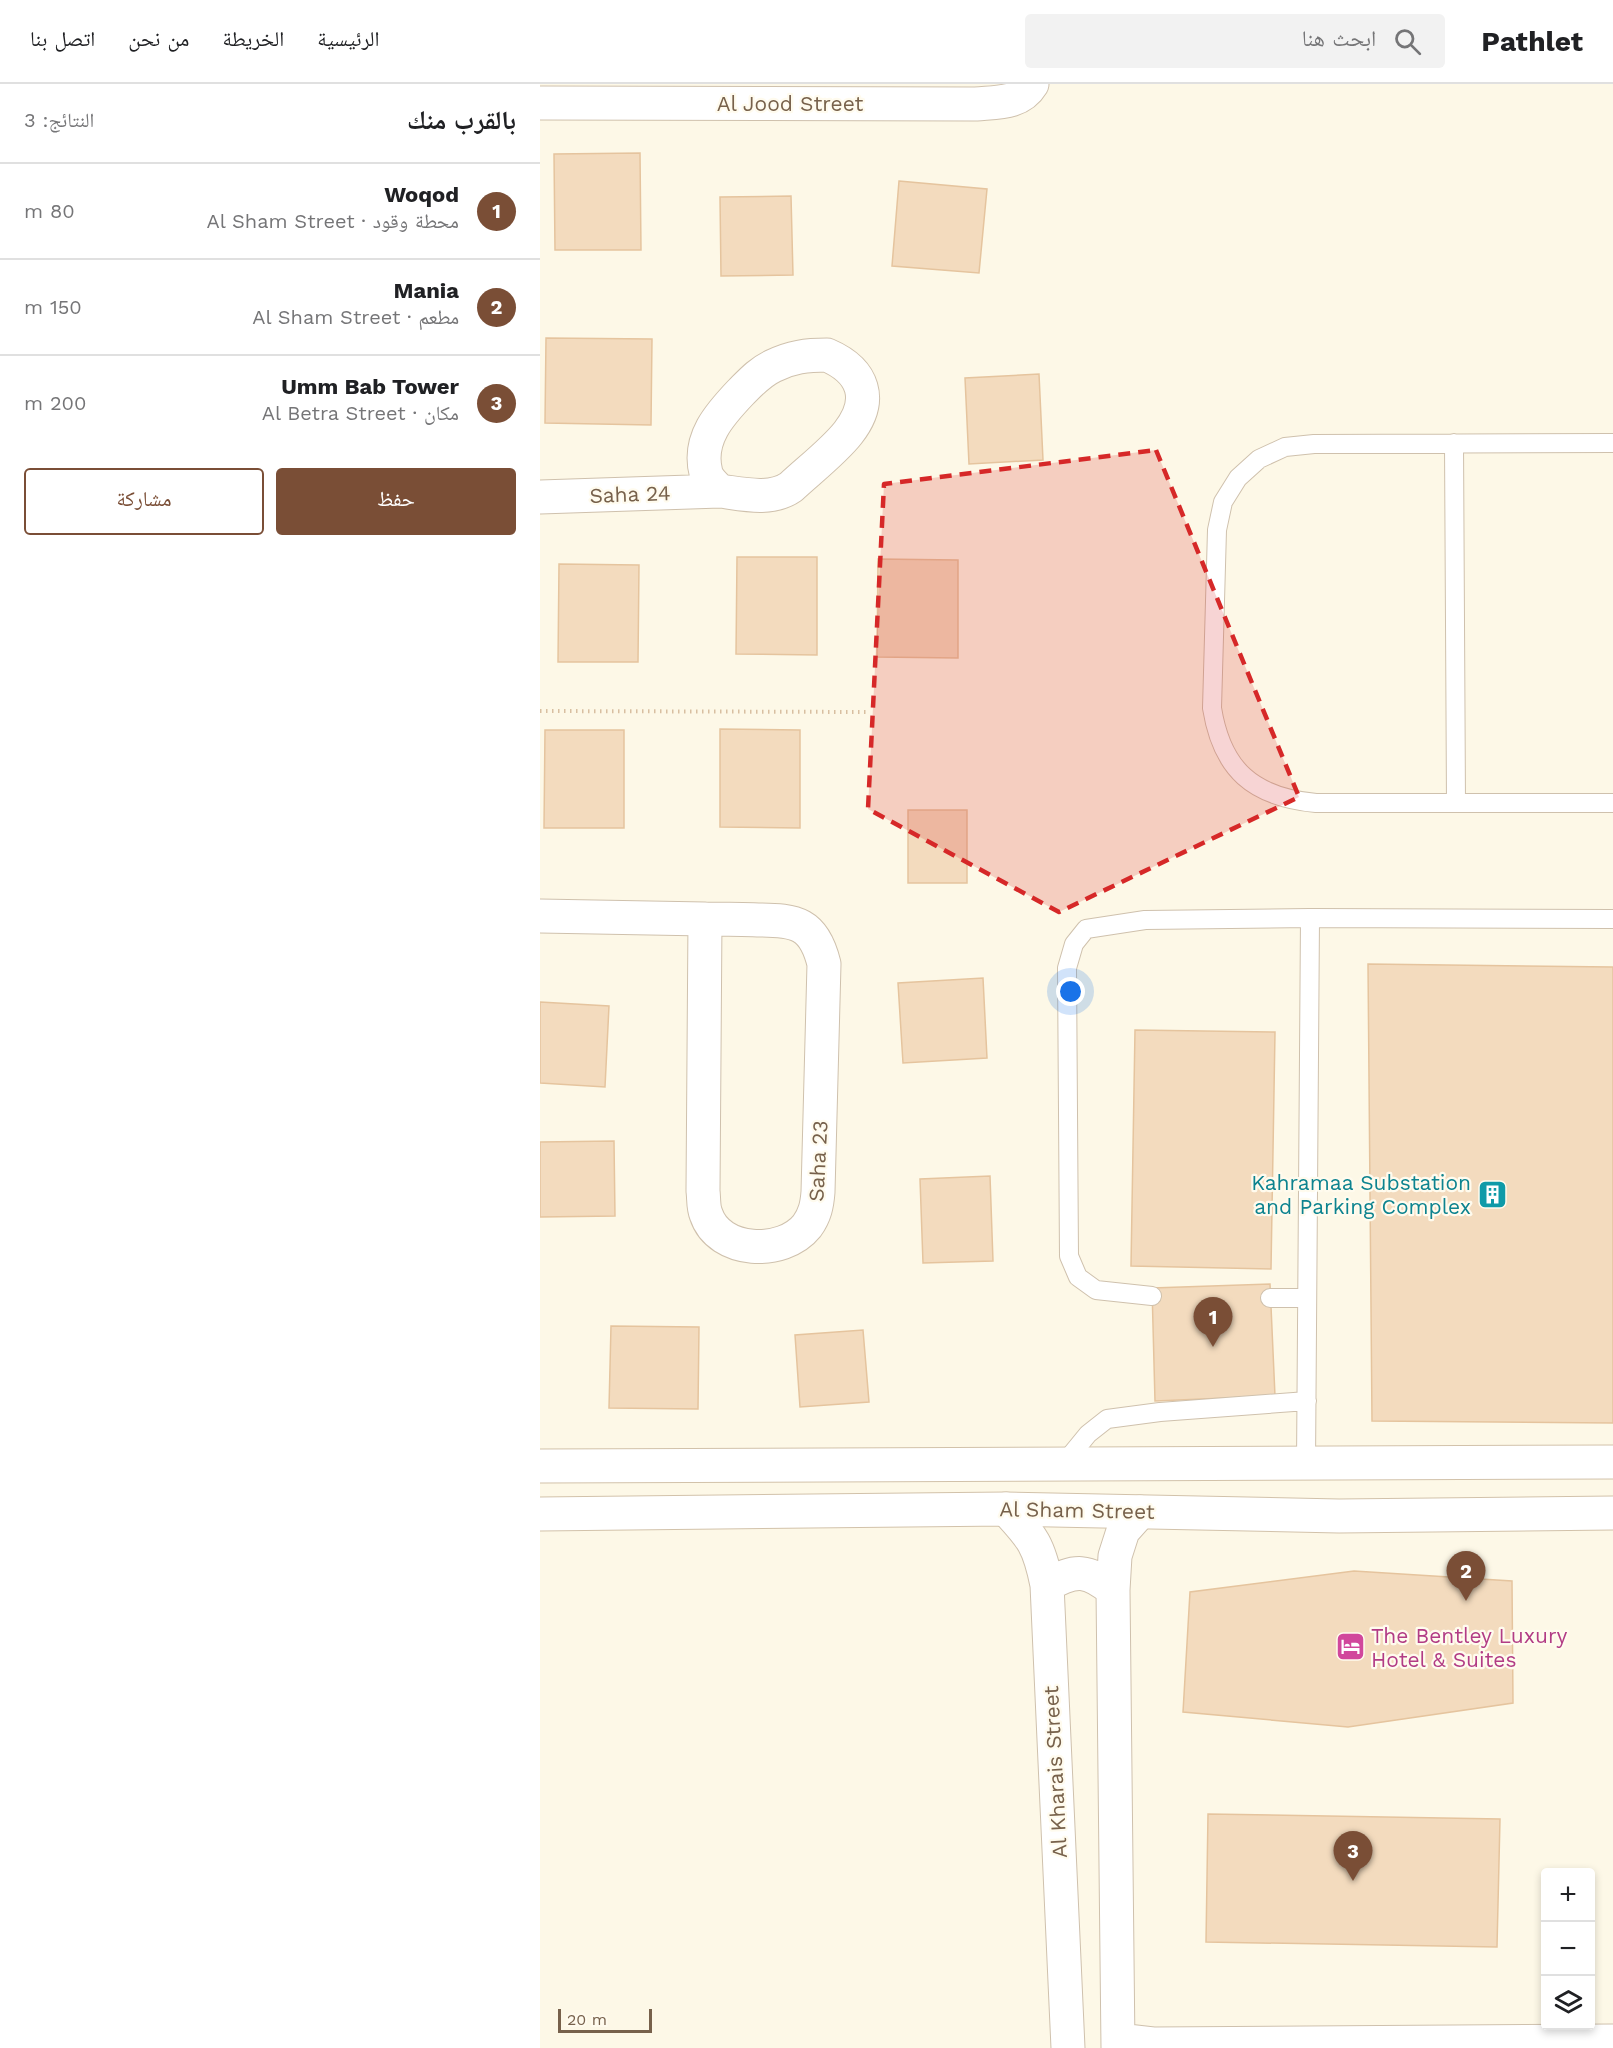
<!DOCTYPE html>
<html lang="ar">
<head>
<meta charset="utf-8">
<style>
	:root { --surface:#fff; --page:#f2f2f2; --text:#202124; --muted:#757577; --line:#e0e0e0; --accent:#7a4e36 }
	body { margin:0; font-family:"Work Sans","Noto Naskh Arabic",sans-serif; background:var(--page); color:var(--text); direction:rtl }
	.controls { position:absolute; right:18px; bottom:18px; display:grid; overflow:hidden; border-radius:6px; box-shadow:0 3px 9px #0003 }
	.controls button { width:54px; height:54px; display:grid; place-items:center; padding:0; border:0; border-bottom:2px solid var(--line); background:var(--surface); color:var(--text); font:30px sans-serif }
	.scale { position:absolute; left:18px; bottom:15px; width:94px; box-sizing:border-box; padding-left:6px; border:3px solid #77614b; border-top:0; font-size:16px; line-height:21px; white-space:nowrap; color:#77614b; -webkit-text-stroke:4px #fffbee; paint-order:stroke }
	.you { position:absolute; left:531px; top:908px; width:21px; height:21px; margin:-15px; border:4px solid #fff; border-radius:50%; background:#1a73e8; box-shadow:0 0 0 9px #1a73e833 }
	.badge { display:grid; place-items:center; width:39px; height:39px; border-radius:50%; background:var(--accent); color:#fff; font-size:20px; font-weight:700 }
	.pin { position:absolute; translate:-50% -50px; filter:drop-shadow(0 2px 3px #0008) }
	.pin::after { content:''; position:absolute; top:32px; width:21px; height:18px; background:inherit; clip-path:polygon(0 0,100% 0,50% 100%) }
	.list { margin:0; padding:0; list-style:none }
	h2 { display:flex; justify-content:space-between; align-items:center; height:78px; margin:0; padding:0 24px; font-size:26px }
	h2 small { font-size:20px; font-weight:400; color:var(--muted) }
	.list li { display:grid; grid-template-columns:39px 1fr auto; gap:18px; align-items:center; box-sizing:border-box; height:96px; padding:0 24px; border-top:2px solid var(--line) }
	.list b { display:block; font-size:22px; white-space:nowrap }
	.list p { margin:0; font-size:20px; white-space:nowrap; color:var(--muted) }
	.list em { font-size:20px; font-style:normal; color:var(--muted) }
	.actions { display:flex; gap:12px; padding:18px 24px }
	.actions a { flex:1; padding:14px 0; border:2px solid var(--accent); border-radius:6px; text-align:center; font-size:21px; color:var(--accent) }
	.actions .main { background:var(--accent); color:#fff }
	.icon { flex:none; width:33px; height:33px; fill:none; stroke:currentColor; stroke-width:2; stroke-linecap:round; stroke-linejoin:round }
	.map { position:relative; flex:none; width:1073px; height:1964px; overflow:hidden; direction:ltr }
	header { display:flex; align-items:center; gap:36px; box-sizing:border-box; height:84px; padding:0 30px; background:var(--surface); border-bottom:2px solid var(--line) }
	header strong { font-size:28px }
	nav { display:flex; gap:33px; margin-inline-start:auto; font-size:21px }
	.search { width:420px; height:54px; background:var(--page); display:flex; align-items:center; gap:15px; box-sizing:border-box; padding:0 21px; border-radius:6px; color:var(--muted); font-size:22px }
	main { display:flex }
	aside { flex:1; background:var(--surface) }
	.map>svg:first-child { display:block }
</style>
</head>
<body>
<header>
<strong>Pathlet</strong>
<div class="search"><svg class="icon" aria-label="search" viewBox="0 0 24 24"><circle cx="10" cy="10" r="6"/><path d="M15 15l6 6"/></svg>ابحث هنا</div>
<nav><a>الرئيسية</a><a>الخريطة</a><a>من نحن</a><a>اتصل بنا</a></nav>
</header>
<main>
<div class="map">
<svg width="1073" height="1964" viewBox="0 0 1073 1964">
	<rect width="100%" height="100%" fill="#fdf8e7"/>
	<path fill="#f3dbbe" stroke="#e5c49e" stroke-width="1.5" d="M100 69 101 166H15L14 70Z
		M359 97 447 105 439 189 352 182Z
		M251 112 253 191 181 192 180 113Z
		M6 254 112 255 111 341 5 339Z
		M499 290 503 376 429 380 425 294Z
		M197 473H277V571L196 570Z
		M338 475 418 476V574L337 573Z
		M19 480 99 481 98 578H18Z
		M180 645 260 646V744L180 743Z
		M5 646H84V744H4Z
		M368 726H427V799H368Z
		M828 880 1073 883V1339L832 1337Z
		M443 894 447 974 363 979 358 899Z
		M0 918 69 922 65 1003 0 999Z
		M595 946 735 948 731 1185 591 1182Z
		M74 1057 75 1132 0 1133V1058Z
		M450 1092 453 1177 383 1179 380 1095Z
		M730 1200 735 1312 615 1317 612 1204Z
		M71 1242 159 1243 158 1325 69 1324Z
		M323 1246 329 1318 260 1323 255 1251Z
		M814 1487 972 1497 973 1619 808 1643 643 1628 650 1508Z
		M668 1730 960 1735 957 1863 666 1858Z"/>
	<g fill="none" stroke-linecap="round" stroke-linejoin="round">
		<defs>
			<path id="lane" d="M914 359 916 719
				M1073 359 774 360 745 363 719 375 698 394 683 418 677 446 672 624C682 686 713 713 776 719H1073
				M612 1212 556 1206 538 1193 529 1172 527 884 534 860 546 845 605 836 770 834 1073 835
				M730 1214H767
				M520 1378 530 1372 548 1350 567 1335 620 1328 767 1317
				M766 1380 770 834"/>
			<path id="street" d="M0 19 436 20C457 18 480 20 492 0
				M287 271C324 287 334 316 308 349 294 367 268 387 251 403 231 417 203 410 180 407 175 402 168 396 166 389 157 355 180 330 201 308 211 298 220 288 233 282 251 273 267 271 287 271Z
				M0 413 180 407
				M0 832 165 835
				M165 835C183 835 200 835 218 836 256 836 274 839 284 880L278 1108C277 1121 275 1131 267 1142 243 1172 179 1170 166 1130 163 1123 164 1114 163 1107Z
				M466 1425C493 1454 499 1461 507 1501L528 1964
				M507 1501C536 1485 547 1485 573 1506
				M578 1956 613 1960 1073 1957
				M578 1964 573 1506 575 1472 583 1447 600 1428"/>
			<path id="secondary" d="M0 1382 1073 1378
				M0 1430 466 1425 799 1432 1073 1429"/>
		</defs>
		<use href="#lane" stroke="#cfc1ad" stroke-width="20"/>
		<use href="#street" stroke="#cfc1ad" stroke-width="35"/>
		<use href="#secondary" stroke="#d2c2aa" stroke-width="35"/>
		<path stroke="#d8bfa1" stroke-width="4" stroke-dasharray="1.5 4.5" stroke-linecap="butt" d="M0 627 327 628"/>
		<use href="#lane" stroke="#fff" stroke-width="18"/>
		<use href="#street" stroke="#fff" stroke-width="33"/>
		<use href="#secondary" stroke="#fff" stroke-width="33"/>
	</g>
	<path fill="#d62828" fill-opacity="0.2" stroke="#d62828" stroke-width="4.5" stroke-dasharray="12 8" stroke-linejoin="round" d="M616 366 759 713 519 828 328 725 344 400Z"/>
	<defs>
		<symbol id="building-square" viewBox="-11 -11 22 22"><rect x="-9" y="-9" width="18" height="18" rx="4" fill="#0f9aa8" stroke="#fffbee"/><path d="M-4-6H4V6H1V3H-1V6H-4ZM-2.5-4.3h1.7v1.8h-1.7ZM.8-4.3h1.7v1.8H.8ZM-2.5-1h1.7V.8h-1.7ZM.8-1h1.7V.8H.8Z" fill="#fff"/></symbol>
		<symbol id="hotel-square" viewBox="-11 -11 22 22"><rect x="-9" y="-9" width="18" height="18" rx="4" fill="#d1479c" stroke="#fffbee"/><path d="M-6-4.5h1.5V1H6V5H4.5V3h-9V5H-6ZM-4 0a1.8 1.8 0 1 1 3.6 0ZM.5 0V-2.5h3Q6-2.5 6 0Z" fill="#fff"/></symbol>
	</defs>
	<g fill-rule="evenodd">
		<use href="#building-square" x="936" y="1094" width="33" height="33"/>
		<use href="#hotel-square" x="794" y="1546" width="33" height="33"/>
	</g>
	<g text-anchor="middle" dominant-baseline="central" stroke-width="4.5" stroke-linejoin="round" paint-order="stroke">
		<g font-size="21" fill="#77614b" stroke="#fffbee">
			<text x="250" y="19">Al Jood Street</text>
			<text transform="translate(90 410) rotate(-2)">Saha 24</text>
			<text transform="translate(278 1077) rotate(-87)">Saha 23</text>
			<text transform="translate(537 1426) rotate(1)">Al Sham Street</text>
			<text transform="translate(515 1688) rotate(-93)">Al Kharais Street</text>
		</g>
		<g font-size="21" fill="#0d838f" stroke="#fffbee" text-anchor="end">
			<text x="931" y="1098">Kahramaa Substation<tspan x="931" dy="24">and Parking Complex</tspan></text>
		</g>
		<g font-size="21" fill="#b23c85" stroke="#fffbee" text-anchor="start">
			<text x="831" y="1551">The Bentley Luxury<tspan x="831" dy="24">Hotel &amp; Suites</tspan></text>
		</g>
	</g>
</svg>
<div class="controls">
<button>+</button>
<button>−</button>
<button><svg class="icon" aria-label="layers" viewBox="0 0 24 24"><path d="M12 4l9 5-9 5-9-5zM3 14l9 5 9-5"/></svg></button>
</div>
<div class="scale">20 m</div>
<div class="you"></div>
<div class="pin badge" style="left:673px;top:1263px">1</div>
<div class="pin badge" style="left:926px;top:1517px">2</div>
<div class="pin badge" style="left:813px;top:1797px">3</div>
</div>
<aside>
<h2>بالقرب منك<small>النتائج: 3</small></h2>
<ul class="list">
<li><span class="badge">1</span><div><b>Woqod</b><p>محطة وقود · Al Sham Street</p></div><em>80 m</em></li>
<li><span class="badge">2</span><div><b>Mania</b><p>مطعم · Al Sham Street</p></div><em>150 m</em></li>
<li><span class="badge">3</span><div><b>Umm Bab Tower</b><p>مكان · Al Betra Street</p></div><em>200 m</em></li>
</ul>
<div class="actions"><a class="main">حفظ</a><a>مشاركة</a></div>
</aside>
</main>
</body>
</html>
